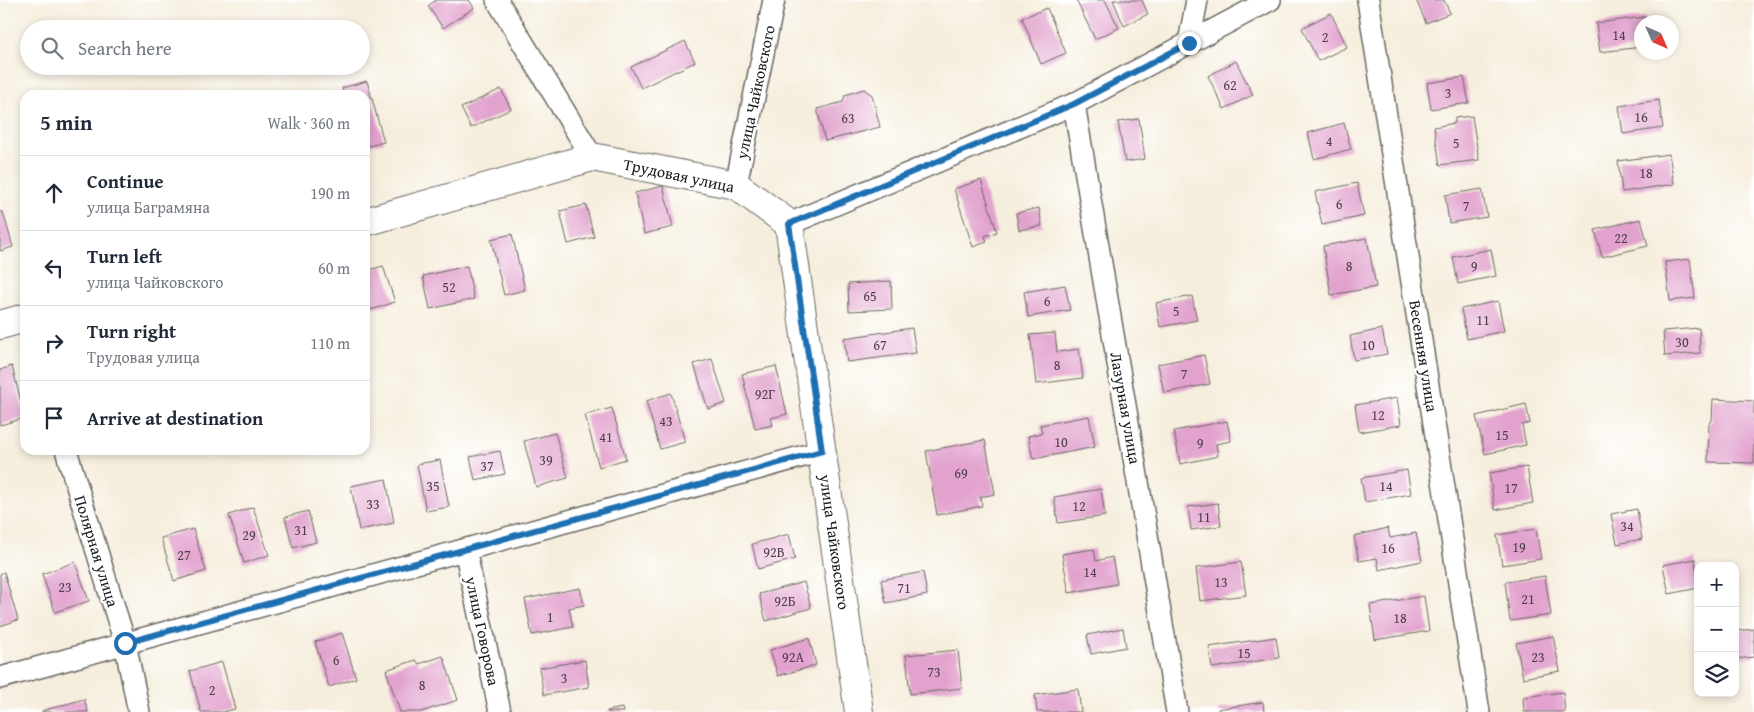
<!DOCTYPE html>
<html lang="en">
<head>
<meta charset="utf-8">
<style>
	:root { --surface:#fff; --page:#f6f6f7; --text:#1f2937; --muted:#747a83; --line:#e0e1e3 }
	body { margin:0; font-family:"Gentium Book Plus",serif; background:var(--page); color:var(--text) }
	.controls { position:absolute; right:15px; bottom:15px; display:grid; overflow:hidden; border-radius:10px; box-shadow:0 2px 8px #0003 }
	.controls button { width:45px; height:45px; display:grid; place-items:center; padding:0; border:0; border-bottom:1px solid var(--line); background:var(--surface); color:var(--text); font:25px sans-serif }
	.compass { position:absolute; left:1634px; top:15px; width:45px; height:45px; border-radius:50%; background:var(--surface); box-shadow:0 2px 8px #0003; rotate:135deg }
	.stop { position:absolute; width:15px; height:15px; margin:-11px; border:4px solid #1f6fb2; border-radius:50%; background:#fff }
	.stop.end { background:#1f6fb2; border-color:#fff; box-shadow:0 1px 5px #0008 }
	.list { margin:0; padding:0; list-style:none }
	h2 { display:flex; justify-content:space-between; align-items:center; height:65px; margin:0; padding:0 20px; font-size:21px }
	h2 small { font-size:16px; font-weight:400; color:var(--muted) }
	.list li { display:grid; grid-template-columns:32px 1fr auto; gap:15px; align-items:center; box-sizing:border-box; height:75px; padding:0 20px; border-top:1px solid var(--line) }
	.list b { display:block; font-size:19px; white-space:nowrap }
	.list p { margin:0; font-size:16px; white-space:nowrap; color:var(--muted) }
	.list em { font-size:16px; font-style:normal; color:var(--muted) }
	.icon { flex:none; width:28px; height:28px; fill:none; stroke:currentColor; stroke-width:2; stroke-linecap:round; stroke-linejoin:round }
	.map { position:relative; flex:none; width:1754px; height:712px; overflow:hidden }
	.search { position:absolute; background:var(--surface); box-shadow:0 2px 8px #0003; left:20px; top:20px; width:350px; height:55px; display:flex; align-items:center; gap:12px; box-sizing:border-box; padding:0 18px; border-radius:28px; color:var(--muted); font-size:19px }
	.panel { position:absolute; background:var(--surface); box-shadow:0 2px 8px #0003; left:20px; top:90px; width:350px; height:365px; border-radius:15px }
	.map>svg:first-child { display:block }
</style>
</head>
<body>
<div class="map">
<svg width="1754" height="712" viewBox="0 0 1754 712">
	<rect width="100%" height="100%" fill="#fff"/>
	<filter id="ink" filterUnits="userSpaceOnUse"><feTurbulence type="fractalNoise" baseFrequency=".02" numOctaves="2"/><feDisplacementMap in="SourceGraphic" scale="10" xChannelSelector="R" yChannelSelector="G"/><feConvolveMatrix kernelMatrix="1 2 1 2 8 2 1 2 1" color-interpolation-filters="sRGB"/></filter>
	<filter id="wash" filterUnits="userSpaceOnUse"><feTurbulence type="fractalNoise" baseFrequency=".0096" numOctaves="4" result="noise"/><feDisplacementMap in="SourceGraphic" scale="20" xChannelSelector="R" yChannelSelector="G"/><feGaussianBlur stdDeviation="1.12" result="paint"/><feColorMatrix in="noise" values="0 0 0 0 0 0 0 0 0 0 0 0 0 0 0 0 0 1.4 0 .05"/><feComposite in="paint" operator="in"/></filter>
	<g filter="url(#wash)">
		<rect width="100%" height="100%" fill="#f6eedd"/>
		<g id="blocks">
			<path fill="#e2a2ce" d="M436 0H469L474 8 443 28 428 6Z
				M1076 0H1105L1119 28 1095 39Z
				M1113 0H1142L1148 14 1124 26Z
				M1416 0H1444L1450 13 1426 23Z
				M1047 8 1066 53 1041 64 1022 18Z
				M1331 13 1347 47 1318 61 1302 28Z
				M1645 17V22H1642V47L1600 52 1596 23Z
				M685 41 695 62 641 88 631 67Z
				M1236 61 1253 95 1224 109 1208 76Z
				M1464 77 1469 103 1431 109 1427 83Z
				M367 81 384 142 365 147V95H344L342 88Z
				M501 89 511 109 471 128 461 108Z
				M864 89 872 95 880 127 825 141 817 109 843 102 845 95Z
				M1659 100 1663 128 1623 134 1619 106Z
				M1472 116 1479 160 1440 165 1434 127 1455 123V118Z
				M1139 119 1145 159 1125 162 1118 122Z
				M1344 123 1351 149 1314 159 1308 133Z
				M1669 154 1674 184 1622 192 1618 161Z
				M981 180 997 232 985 236 987 242 973 247 954 189Z
				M1357 183 1364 216 1322 225 1315 192Z
				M663 186 673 227 644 234 635 193Z
				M1482 189 1487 217 1449 223 1445 195Z
				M586 205 594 237 568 244 560 211Z
				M1039 208 1042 226 1019 230 1016 213Z
				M0 212H3L13 247 0 251Z
				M1641 219 1648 246 1602 257 1595 230Z
				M512 234 525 290 504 295 491 239Z
				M1367 238 1376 287 1331 295 1323 246Z
				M1491 249 1496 276 1458 284 1453 257Z
				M1690 259 1695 298 1670 301 1665 262Z
				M383 266 395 302 371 310 365 293V271Z
				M467 266 474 299 430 309 423 276Z
				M891 281 892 309 849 311 848 284Z
				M1065 285 1070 310 1028 317 1024 292Z
				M1192 296 1197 320 1160 327 1156 303Z
				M1498 301 1504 331 1467 339 1461 309Z
				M912 328 916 353 847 362 844 338Z
				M1699 328 1700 353 1665 356 1663 331Z
				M1382 329 1387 354 1354 360 1350 336Z
				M1055 333 1057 352 1079 349 1083 378 1036 384 1030 335Z
				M1204 355 1210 384 1164 393 1158 364Z
				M712 359 726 403 708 409 694 364Z
				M12 366 25 418 0 425V370Z
				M776 366 787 414 771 418 773 425 755 429 742 374Z
				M671 393 685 442 660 449 646 401Z
				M1397 398 1401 425 1359 432 1355 405Z
				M1713 399 1754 401V463L1708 462 1709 423 1712 421Z
				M1526 404 1530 423 1522 425 1526 445 1485 454 1476 416Z
				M612 408 626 459 599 467 585 415Z
				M1089 416 1095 447 1033 459 1028 436 1042 433 1040 425Z
				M1227 421 1231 441 1216 444 1218 456 1180 464 1174 431Z
				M555 433 568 478 536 487 524 441Z
				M985 440 995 494 980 497 982 506 937 515 926 451Z
				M500 451 505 474 475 480 470 457Z
				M440 460 449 507 426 511 417 464Z
				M1527 467 1533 503 1495 510 1489 473Z
				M1407 470 1411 494 1365 502 1361 478Z
				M386 479 394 523 359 530 351 486Z
				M1101 489 1105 516 1058 523 1054 497Z
				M1218 503 1221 526 1191 530 1188 507Z
				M253 507 269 555 244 563 229 515Z
				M1637 509 1642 539 1617 544 1611 514Z
				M308 511 316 542 293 548 285 517Z
				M1388 528 1390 538 1416 533 1422 561 1379 570 1377 558 1359 561 1354 536Z
				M193 529 206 571 174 581 161 538Z
				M1536 529 1541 559 1502 565 1497 535Z
				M789 534 795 559 758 569 752 544Z
				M1094 549 1096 561 1112 557 1117 584 1069 593 1062 554Z
				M1695 559 1698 588 1669 594 1663 565Z
				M75 562 89 601 55 612 42 574Z
				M1241 562 1246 595 1200 601 1196 568Z
				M4 572 18 620 0 626V574Z
				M923 572 927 595 886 603 881 580Z
				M1545 576 1551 615 1510 621 1505 582Z
				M804 582 811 608 766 621 759 594Z
				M580 588 584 605 569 608 573 627 532 635 525 599Z
				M1424 596 1429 631 1375 640 1370 605Z
				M1123 628 1126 647 1091 654 1087 635Z
				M1754 629V657L1735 659V631Z
				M342 633 356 678 329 687 315 642Z
				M1553 636 1560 671 1523 678 1516 643Z
				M1276 637 1279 658 1212 668 1209 647Z
				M809 638 816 665 778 676 770 650Z
				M958 650 962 688 910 694 906 655Z
				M443 656 458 700 421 712H400L386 670 416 660 419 664Z
				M585 660 589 687 544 695 539 668Z
				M222 662 235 709 223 712H201L190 671Z
				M1078 689 1081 712H1037L1035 695Z
				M1563 692 1565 712H1524L1523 697Z
				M84 699 88 712H42V711Z
				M1263 702 1264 712H1218V709Z
				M622 708 623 712H607V711Z"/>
		</g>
	</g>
	<g filter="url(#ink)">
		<use href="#blocks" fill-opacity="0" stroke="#686660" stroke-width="1"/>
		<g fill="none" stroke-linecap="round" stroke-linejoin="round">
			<defs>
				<path id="street" d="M497 0 592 157
					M1368 0 1479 712
					M1189 43 1197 0
					M1074 104 1177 712
					M736 185 774 0
					M789 224 1074 104 1270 0
					M66 450 125 643 139 712
					M465 549 500 712
					M0 678 822 451"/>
				<path id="secondary" d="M365 222 592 157 736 185 789 224 859 712
					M0 325 25 318"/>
			</defs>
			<use href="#street" stroke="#686660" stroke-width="24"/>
			<use href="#secondary" stroke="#686660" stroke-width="30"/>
			<use href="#street" stroke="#fff" stroke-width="21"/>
			<use href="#secondary" stroke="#fff" stroke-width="28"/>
		</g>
	</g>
	<g fill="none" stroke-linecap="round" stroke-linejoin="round" filter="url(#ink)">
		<path stroke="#1f6fb2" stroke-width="6" d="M125 643 822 451 789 224 1074 104 1189 43"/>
	</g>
	<g text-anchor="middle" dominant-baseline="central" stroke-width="5" stroke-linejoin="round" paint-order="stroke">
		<g font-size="14" fill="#4e3e48">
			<text x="1619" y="35">14</text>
			<text x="1325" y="37">2</text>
			<text x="1230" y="85">62</text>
			<text x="1448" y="93">3</text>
			<text x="1641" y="117">16</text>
			<text x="848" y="118">63</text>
			<text x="1329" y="141">4</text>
			<text x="1456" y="143">5</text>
			<text x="1646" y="173">18</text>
			<text x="1339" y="204">6</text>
			<text x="1466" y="206">7</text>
			<text x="1621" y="238">22</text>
			<text x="1349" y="266">8</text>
			<text x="1474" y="266">9</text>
			<text x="449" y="287">52</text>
			<text x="870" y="296">65</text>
			<text x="1047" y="301">6</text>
			<text x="1176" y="311">5</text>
			<text x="1483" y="320">11</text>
			<text x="1682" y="342">30</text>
			<text x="880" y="345">67</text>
			<text x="1368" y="345">10</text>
			<text x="1057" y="365">8</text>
			<text x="1184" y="374">7</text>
			<text x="765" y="394">92Г</text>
			<text x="1378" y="415">12</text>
			<text x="666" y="421">43</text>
			<text x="1502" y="435">15</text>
			<text x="606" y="437">41</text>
			<text x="1061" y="442">10</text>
			<text x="1200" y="443">9</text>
			<text x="546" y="460">39</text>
			<text x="487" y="466">37</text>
			<text x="961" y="473">69</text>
			<text x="433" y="486">35</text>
			<text x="1386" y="486">14</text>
			<text x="1511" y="488">17</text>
			<text x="373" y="504">33</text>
			<text x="1079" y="506">12</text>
			<text x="1204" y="517">11</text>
			<text x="1627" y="526">34</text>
			<text x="301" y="530">31</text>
			<text x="249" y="535">29</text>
			<text x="1519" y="547">19</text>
			<text x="1388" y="548">16</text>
			<text x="774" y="552">92В</text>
			<text x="184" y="555">27</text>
			<text x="1090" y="572">14</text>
			<text x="1221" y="582">13</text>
			<text x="65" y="587">23</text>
			<text x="904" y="588">71</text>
			<text x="1528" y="599">21</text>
			<text x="785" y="601">92Б</text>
			<text x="550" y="617">1</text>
			<text x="1400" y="618">18</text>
			<text x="1244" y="653">15</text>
			<text x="793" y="657">92А</text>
			<text x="1538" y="657">23</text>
			<text x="336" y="660">6</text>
			<text x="934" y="672">73</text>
			<text x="564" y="678">3</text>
			<text x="422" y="685">8</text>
			<text x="212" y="690">2</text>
		</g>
		<g font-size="16" fill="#1c1c1c" stroke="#fff">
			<text transform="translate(755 92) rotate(-78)">улица Чайковского</text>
			<text transform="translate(679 175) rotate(12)">Трудовая улица</text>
			<text transform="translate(1424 356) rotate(81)">Весенняя улица</text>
			<text transform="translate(1126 408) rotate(80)">Лазурная улица</text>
			<text transform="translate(835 542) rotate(82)">улица Чайковского</text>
			<text transform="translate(97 551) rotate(73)">Полярная улица</text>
			<text transform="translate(483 631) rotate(78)">улица Говорова</text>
		</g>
	</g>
</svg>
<div class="controls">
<button>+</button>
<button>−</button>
<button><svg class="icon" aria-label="layers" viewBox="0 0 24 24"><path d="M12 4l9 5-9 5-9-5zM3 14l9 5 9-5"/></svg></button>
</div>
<svg class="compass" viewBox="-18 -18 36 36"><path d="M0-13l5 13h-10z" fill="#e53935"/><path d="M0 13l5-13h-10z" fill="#747a83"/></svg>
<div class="stop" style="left:125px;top:643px"></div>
<div class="stop end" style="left:1189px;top:43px"></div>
<div class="search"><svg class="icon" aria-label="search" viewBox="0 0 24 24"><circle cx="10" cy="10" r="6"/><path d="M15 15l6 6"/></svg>Search here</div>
<section class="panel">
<h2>5 min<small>Walk · 360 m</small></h2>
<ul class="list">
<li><svg class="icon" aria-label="ahead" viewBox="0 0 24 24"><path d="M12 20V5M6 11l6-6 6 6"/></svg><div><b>Continue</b><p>улица Баграмяна</p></div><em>190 m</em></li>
<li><svg class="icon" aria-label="left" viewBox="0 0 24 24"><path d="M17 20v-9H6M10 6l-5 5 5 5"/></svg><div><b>Turn left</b><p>улица Чайковского</p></div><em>60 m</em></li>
<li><svg class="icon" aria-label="right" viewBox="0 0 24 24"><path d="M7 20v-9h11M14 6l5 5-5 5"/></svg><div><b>Turn right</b><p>Трудовая улица</p></div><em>110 m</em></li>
<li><svg class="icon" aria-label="arrive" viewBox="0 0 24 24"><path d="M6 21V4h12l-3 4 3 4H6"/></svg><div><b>Arrive at destination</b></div></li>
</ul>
</section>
</div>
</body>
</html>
